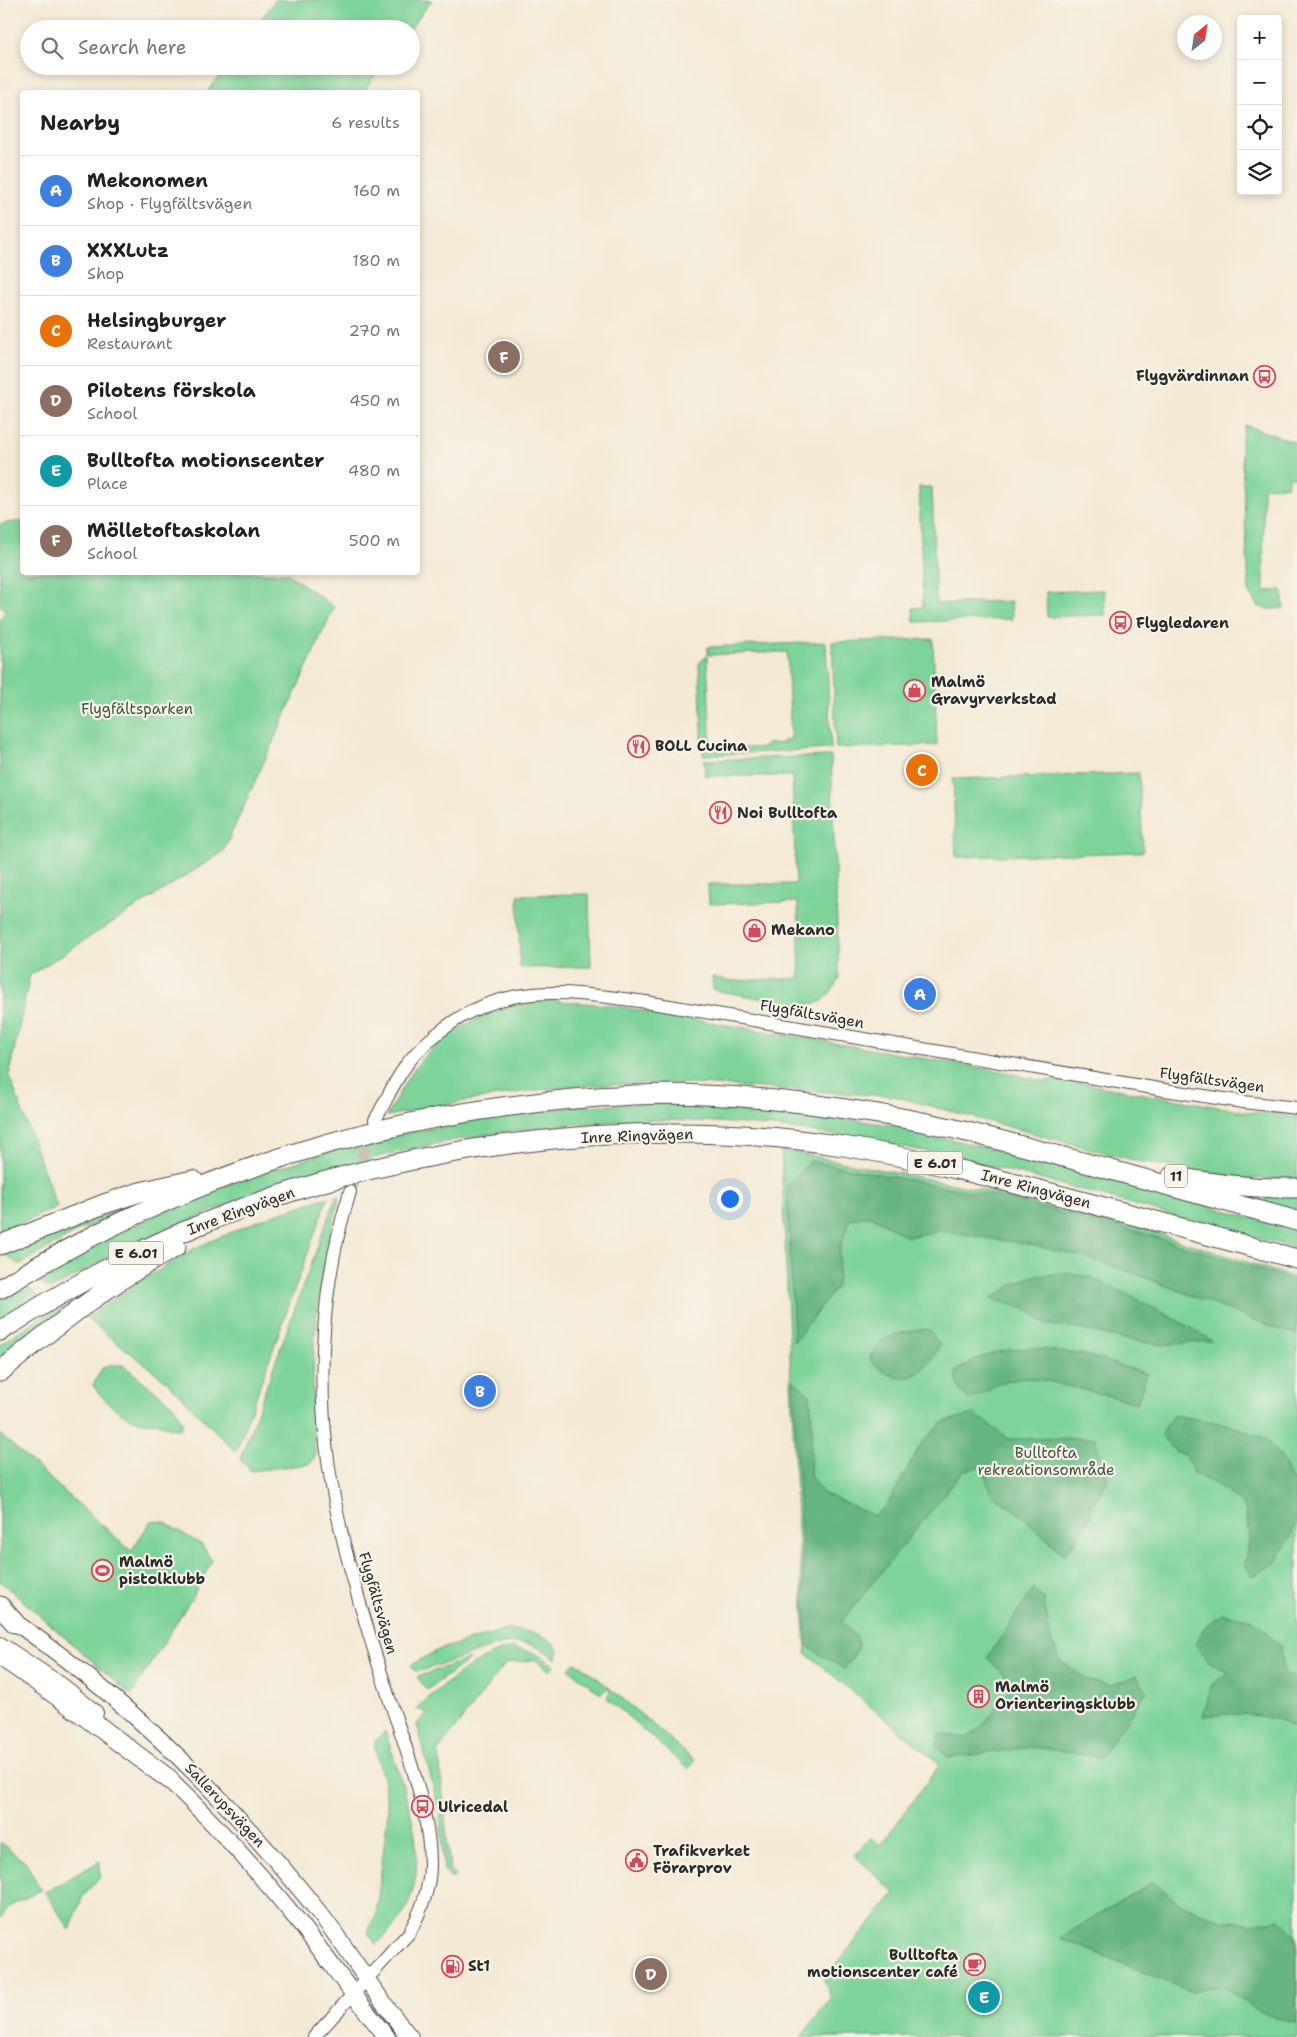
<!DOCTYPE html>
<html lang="en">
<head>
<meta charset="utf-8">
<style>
	:root { --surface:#fff; --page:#f6f6f6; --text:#202124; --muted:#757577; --line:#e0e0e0; --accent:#1a73e8 }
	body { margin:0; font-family:"Shantell Sans",sans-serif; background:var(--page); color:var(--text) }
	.controls { position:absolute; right:15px; top:15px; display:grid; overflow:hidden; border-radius:5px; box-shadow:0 2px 8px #0003 }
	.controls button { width:45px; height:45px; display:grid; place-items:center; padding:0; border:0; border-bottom:1px solid var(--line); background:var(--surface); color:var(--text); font:25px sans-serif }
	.compass { position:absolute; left:1177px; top:15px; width:45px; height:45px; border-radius:50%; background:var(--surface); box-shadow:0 2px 8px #0003; rotate:30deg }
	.you { position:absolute; left:729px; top:1198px; width:18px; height:18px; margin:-12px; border:4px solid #fff; border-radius:50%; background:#1a73e8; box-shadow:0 0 0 8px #1a73e833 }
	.badge { display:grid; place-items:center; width:32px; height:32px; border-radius:50%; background:var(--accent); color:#fff; font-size:16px; font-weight:700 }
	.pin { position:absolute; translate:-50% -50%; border:2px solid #fff; box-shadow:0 1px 5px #0006 }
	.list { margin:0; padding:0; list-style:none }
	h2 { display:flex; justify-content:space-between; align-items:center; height:65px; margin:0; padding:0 20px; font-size:21px }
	h2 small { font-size:16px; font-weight:400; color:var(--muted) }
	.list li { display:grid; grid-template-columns:32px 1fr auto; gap:15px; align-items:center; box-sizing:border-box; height:70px; padding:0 20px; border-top:1px solid var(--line) }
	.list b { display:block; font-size:19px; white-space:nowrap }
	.list p { margin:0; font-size:16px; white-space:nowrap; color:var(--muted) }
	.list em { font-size:16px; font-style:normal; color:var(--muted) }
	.icon { flex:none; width:28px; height:28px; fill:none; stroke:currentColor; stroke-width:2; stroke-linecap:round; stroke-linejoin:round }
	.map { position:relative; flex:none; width:1297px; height:2037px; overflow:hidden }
	.search { position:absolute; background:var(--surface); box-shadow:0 2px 8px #0003; left:20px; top:20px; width:400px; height:55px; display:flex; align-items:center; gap:12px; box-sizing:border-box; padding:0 18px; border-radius:28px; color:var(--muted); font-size:19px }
	.panel { position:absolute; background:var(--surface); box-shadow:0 2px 8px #0003; left:20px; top:90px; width:400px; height:485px; border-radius:5px }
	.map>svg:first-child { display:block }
</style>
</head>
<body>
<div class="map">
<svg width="1297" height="2037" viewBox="0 0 1297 2037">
	<rect width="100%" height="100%" fill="#f7f3e8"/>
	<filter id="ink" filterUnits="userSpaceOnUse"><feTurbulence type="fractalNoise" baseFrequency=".02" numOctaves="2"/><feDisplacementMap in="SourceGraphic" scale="10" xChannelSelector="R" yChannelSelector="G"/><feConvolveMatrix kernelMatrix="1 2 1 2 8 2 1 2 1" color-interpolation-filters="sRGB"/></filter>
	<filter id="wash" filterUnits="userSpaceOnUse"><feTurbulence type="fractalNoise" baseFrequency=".0096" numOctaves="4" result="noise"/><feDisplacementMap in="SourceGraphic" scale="20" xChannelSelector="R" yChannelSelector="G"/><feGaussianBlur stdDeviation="1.12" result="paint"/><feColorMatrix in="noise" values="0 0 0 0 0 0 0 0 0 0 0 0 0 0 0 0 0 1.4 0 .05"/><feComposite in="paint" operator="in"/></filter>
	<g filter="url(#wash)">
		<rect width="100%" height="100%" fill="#f4e9d4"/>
		<path fill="#7dd398" stroke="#547f62" d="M275 0H432L410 29H254Z
			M226 66H382L363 92H207Z
			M1245 425 1297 443V477H1288V486L1263 487 1264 591 1282 590 1284 608C1264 610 1256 611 1249 590L1241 443Z
			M919 487H932L936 604 1011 601 1012 619 914 622 913 608 923 607Z
			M22 521V572L287 573 334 607 223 852 30 975 9 1075 57 1207 0 1233V619L6 610 0 605V524Z
			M1104 590 1105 615 1047 617 1046 592Z
			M933 639 937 745 836 748 832 642Z
			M826 642 831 749 703 755 699 663 707 656 711 750 766 747V744L784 743V740L791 739 787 652 708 655V647Z
			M831 756 839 977 834 988 823 1001 804 1006 713 990 712 977 729 981 800 978 798 902 709 904 708 884H796L792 776H705L704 760Z
			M1139 773 1143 852 956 857 953 779Z
			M589 894 591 967 520 968 518 895Z
			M544 1000 608 1005 1005 1072 1041 1081 1063 1080 1248 1112 1297 1117V1179H1250L1137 1161 893 1096 682 1083 628 1084 573 1086 522 1092 460 1102 387 1116C395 1101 402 1086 412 1072 444 1028 492 1007 544 1000Z
			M668 1103 754 1106 890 1125 1031 1158 1297 1230V1248C1158 1215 1022 1168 882 1143 800 1128 706 1117 623 1121 419 1130 227 1189 50 1290L35 1277 64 1260 203 1192 347 1146 470 1120 580 1106Z
			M781 1150 1084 1210 1297 1278V2037H801L831 1998 824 1979 895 1893 854 1855 870 1837 881 1845 940 1764 806 1653 796 1498Z
			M157 1193 76 1232 19 1265 0 1251Z
			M1232 1193 1297 1194V1210Z
			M336 1196 340 1197C334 1220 327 1242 324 1265 312 1329 311 1392 315 1457L310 1464 251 1471 240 1459Z
			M328 1197 236 1452 165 1380 86 1318 130 1288 197 1247 272 1215Z
			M113 1276 0 1364V1344L68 1300Z
			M23 1284 40 1297 0 1321V1299Z
			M110 1365H123L173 1405 183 1422 181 1428C170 1431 165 1424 155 1422 151 1422 147 1423 143 1422 123 1418 103 1401 93 1385L102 1368Z
			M0 1434 131 1551 151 1521 164 1522 202 1545 212 1561 193 1596 131 1695 0 1581Z
			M504 1630C522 1629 549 1632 558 1650L556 1659C526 1635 507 1641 474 1653 457 1659 440 1665 423 1670L415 1671 411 1665 438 1650Z
			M514 1648 535 1653 554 1665 550 1671 536 1660 506 1663 437 1752 439 1754 450 1871 455 1875 452 1879 444 1870 440 1813 417 1724 427 1713 416 1709C438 1689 484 1650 514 1648Z
			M468 1659 469 1660 427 1690 417 1677Z
			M574 1663 581 1665 623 1699 695 1761 688 1769 607 1698 611 1690 607 1688 601 1694 569 1669Z
			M385 1731C407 1801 448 1887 376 1944L367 1932 376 1914 388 1812 384 1782 375 1750V1741Z
			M0 1842 26 1863 41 1890 10 1906 0 1920Z
			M100 1861V1876L82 1898 70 1930 45 1892Z"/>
		<path fill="#66b580" stroke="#487056" d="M810 1161 1004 1198 1136 1231 1297 1281V1334L1280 1330 1136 1274 1088 1258 1027 1244 939 1231 907 1237 871 1216 850 1219 840 1248 837 1286 794 1342 787 1186Z
			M1062 1273 1089 1277 1117 1289 1190 1327 1212 1341 1162 1345 1118 1338 1080 1329 1044 1324 1036 1315 1023 1308 991 1299 1014 1284 1030 1277Z
			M923 1329 931 1331 940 1346C920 1380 901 1390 870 1360 874 1337 903 1332 923 1329Z
			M1033 1348 1086 1355 1147 1374 1137 1403 1048 1381 1025 1378 998 1383 989 1390 969 1399C959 1392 956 1384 956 1372 978 1354 1005 1349 1033 1348Z
			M793 1380 810 1395 812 1423 810 1476 823 1493 874 1516 887 1505 922 1443 943 1422 974 1414 1009 1439 1095 1438 1108 1479 1096 1499 1084 1529 1064 1555 1021 1515 992 1495 982 1467 964 1470 841 1622 856 1636 859 1648 844 1669 807 1646Z
			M1173 1415 1225 1424 1263 1437 1281 1457 1294 1483 1297 1512 1292 1535 1275 1563 1253 1576 1244 1565 1250 1536 1244 1506 1221 1487 1193 1473 1186 1456 1175 1451 1161 1435Z
			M1034 1588 1044 1600 1051 1640 1062 1662 1089 1681 1111 1685 1136 1676 1147 1691 1101 1757 1032 1747 948 1758 936 1745 941 1734 966 1738 982 1727 1014 1684 987 1658Z
			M1223 1613 1251 1620 1261 1627 1281 1647 1284 1673 1297 1678V1729C1265 1712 1238 1713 1203 1716L1212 1684 1228 1673 1207 1660 1196 1645 1204 1628Z
			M1153 1882 1180 1904 1221 1920 1253 1924 1279 1919 1297 1937V2023C1267 2019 1247 2004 1224 1986L1203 1988 1192 1992 1060 1938Z"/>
	</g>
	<g filter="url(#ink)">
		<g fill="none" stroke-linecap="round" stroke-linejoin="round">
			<path stroke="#ccc3b2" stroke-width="12" stroke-dasharray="12 6" stroke-linecap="butt" d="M350 1192 372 1129"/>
			<defs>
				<path id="minor" d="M375 1120C384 1105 391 1088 401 1073 411 1056 426 1042 442 1030 505 980 572 992 646 1002L1165 1090 1243 1102 1297 1108
					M314 2037 409 1933C421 1912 430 1889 430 1864 430 1809 406 1749 389 1698 365 1622 341 1547 329 1468 316 1378 322 1280 350 1192"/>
				<path id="major" d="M6 1616C127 1698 230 1800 321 1915 352 1955 377 1998 410 2037
					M0 1645 63 1687 95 1713
					M160 1771C210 1818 256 1869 299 1922 329 1960 356 2000 387 2037"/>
				<path id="highway" d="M1172 1176C1213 1184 1255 1189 1297 1188
					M0 1245 104 1204 140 1192 193 1180
					M0 1289C192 1168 408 1105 634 1095 719 1091 806 1102 890 1116 952 1126 1014 1144 1075 1160 1149 1181 1223 1201 1297 1221
					M0 1331C63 1292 128 1254 197 1226 390 1145 636 1113 843 1146 924 1159 1002 1180 1081 1201 1153 1220 1225 1240 1297 1259
					M0 1372C55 1326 112 1281 176 1247
					M0 1606 15 1623
					M0 1656C59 1694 112 1738 169 1779"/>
			</defs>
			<use href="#minor" stroke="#494844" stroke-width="14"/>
			<use href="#major" stroke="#494844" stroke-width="18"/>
			<use href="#highway" stroke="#494844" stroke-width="21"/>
			<use href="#minor" stroke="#fff" stroke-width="12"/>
			<use href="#major" stroke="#fff" stroke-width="16"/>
			<use href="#highway" stroke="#fff" stroke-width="19"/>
		</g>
	</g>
	<defs>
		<symbol id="bus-ring" viewBox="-11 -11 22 22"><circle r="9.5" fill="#f7f3e8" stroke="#d1495b" stroke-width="1.5"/><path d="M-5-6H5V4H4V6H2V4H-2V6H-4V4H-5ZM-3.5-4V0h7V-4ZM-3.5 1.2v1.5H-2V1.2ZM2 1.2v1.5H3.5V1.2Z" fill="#d1495b"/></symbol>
		<symbol id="shop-ring" viewBox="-11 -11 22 22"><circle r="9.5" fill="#f7f3e8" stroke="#d1495b" stroke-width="1.5"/><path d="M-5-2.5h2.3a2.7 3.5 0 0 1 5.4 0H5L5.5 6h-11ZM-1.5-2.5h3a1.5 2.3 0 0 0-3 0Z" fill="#d1495b"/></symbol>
		<symbol id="restaurant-ring" viewBox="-11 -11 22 22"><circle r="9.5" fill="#f7f3e8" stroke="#d1495b" stroke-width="1.5"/><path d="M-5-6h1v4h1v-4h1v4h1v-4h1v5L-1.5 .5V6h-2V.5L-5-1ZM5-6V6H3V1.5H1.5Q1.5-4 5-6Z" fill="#d1495b"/></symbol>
		<symbol id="stadium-ring" viewBox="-11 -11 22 22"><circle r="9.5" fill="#f7f3e8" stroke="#d1495b" stroke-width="1.5"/><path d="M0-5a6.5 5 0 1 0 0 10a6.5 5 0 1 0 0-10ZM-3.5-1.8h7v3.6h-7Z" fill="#d1495b"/></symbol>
		<symbol id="building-ring" viewBox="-11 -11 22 22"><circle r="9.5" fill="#f7f3e8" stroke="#d1495b" stroke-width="1.5"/><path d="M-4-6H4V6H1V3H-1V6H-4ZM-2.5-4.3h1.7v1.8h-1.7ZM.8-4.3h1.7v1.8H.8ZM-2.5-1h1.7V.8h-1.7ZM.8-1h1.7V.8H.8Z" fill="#d1495b"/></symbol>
		<symbol id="civic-ring" viewBox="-11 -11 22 22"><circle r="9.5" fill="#f7f3e8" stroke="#d1495b" stroke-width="1.5"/><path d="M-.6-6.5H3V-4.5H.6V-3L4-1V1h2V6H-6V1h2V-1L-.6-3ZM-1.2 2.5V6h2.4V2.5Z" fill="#d1495b"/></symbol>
		<symbol id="cafe-ring" viewBox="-11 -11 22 22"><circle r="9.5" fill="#f7f3e8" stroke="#d1495b" stroke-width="1.5"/><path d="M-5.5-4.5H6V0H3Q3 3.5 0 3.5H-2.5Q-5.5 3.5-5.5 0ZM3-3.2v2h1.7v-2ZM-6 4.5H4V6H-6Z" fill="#d1495b"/></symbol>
		<symbol id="fuel-ring" viewBox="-11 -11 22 22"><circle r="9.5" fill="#f7f3e8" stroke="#d1495b" stroke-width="1.5"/><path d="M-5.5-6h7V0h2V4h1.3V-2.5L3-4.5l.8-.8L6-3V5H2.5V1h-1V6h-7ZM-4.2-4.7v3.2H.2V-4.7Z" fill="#d1495b"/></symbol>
	</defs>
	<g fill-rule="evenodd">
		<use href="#bus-ring" x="1252" y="364" width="25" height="25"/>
		<use href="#bus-ring" x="1108" y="610" width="25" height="25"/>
		<use href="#shop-ring" x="902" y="678" width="25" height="25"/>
		<use href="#restaurant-ring" x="626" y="734" width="25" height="25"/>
		<use href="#restaurant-ring" x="708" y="800" width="25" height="25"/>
		<use href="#shop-ring" x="742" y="918" width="25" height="25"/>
		<use href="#stadium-ring" x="90" y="1558" width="25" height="25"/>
		<use href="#building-ring" x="966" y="1684" width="25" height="25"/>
		<use href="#bus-ring" x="410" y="1794" width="25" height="25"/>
		<use href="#civic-ring" x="624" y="1848" width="25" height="25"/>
		<use href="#cafe-ring" x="962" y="1952" width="25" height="25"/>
		<use href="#fuel-ring" x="440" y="1954" width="25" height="25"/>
	</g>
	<g text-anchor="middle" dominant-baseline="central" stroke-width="4.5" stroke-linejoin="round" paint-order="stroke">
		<g fill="#f7f3e8" stroke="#686764" stroke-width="1">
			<rect x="907.5" y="1151.5" width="55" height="23" rx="4"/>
			<rect x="1165" y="1164.5" width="22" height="23" rx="4"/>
			<rect x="108.5" y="1241.5" width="55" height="23" rx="4"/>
		</g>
		<g font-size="14" font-weight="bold" fill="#2b2b2b">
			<text x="935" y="1163">E 6.01</text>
			<text x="1176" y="1176">11</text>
			<text x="136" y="1253">E 6.01</text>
		</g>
		<g font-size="15" font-weight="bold" fill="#2b2b2b" stroke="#f7f3e8" text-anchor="start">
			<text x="1249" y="376" text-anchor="end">Flygvärdinnan</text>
			<text x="1136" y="623">Flygledaren</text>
			<text x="931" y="682">Malmö<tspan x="931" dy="17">Gravyrverkstad</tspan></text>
			<text x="655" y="746">BOLL Cucina</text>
			<text x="737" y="813">Noi Bulltofta</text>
			<text x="771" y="930">Mekano</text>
			<text x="119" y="1562">Malmö<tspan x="119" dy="17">pistolklubb</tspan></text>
			<text x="995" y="1687">Malmö<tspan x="995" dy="17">Orienteringsklubb</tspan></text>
			<text x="438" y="1807">Ulricedal</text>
			<text x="653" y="1851">Trafikverket<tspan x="653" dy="17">Förarprov</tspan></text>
			<text x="958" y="1955" text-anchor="end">Bulltofta<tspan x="958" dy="17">motionscenter café</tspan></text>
			<text x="468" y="1966">St1</text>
		</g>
		<g font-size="15" fill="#405546" stroke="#f7f3e8">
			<text x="137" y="709">Flygfältsparken</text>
			<text x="1046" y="1453">Bulltofta<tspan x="1046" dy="17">rekreationsområde</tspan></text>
		</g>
		<g font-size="15" fill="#2b2b2b" stroke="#f7f3e8">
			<text transform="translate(812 1014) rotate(10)">Flygfältsvägen</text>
			<text transform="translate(1212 1080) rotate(8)">Flygfältsvägen</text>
			<text transform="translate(637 1136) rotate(-2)">Inre Ringvägen</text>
			<text transform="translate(1036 1189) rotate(15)">Inre Ringvägen</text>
			<text transform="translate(241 1211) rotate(-20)">Inre Ringvägen</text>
			<text transform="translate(378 1603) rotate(74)">Flygfältsvägen</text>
			<text transform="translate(225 1805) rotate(47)">Sallerupsvägen</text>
		</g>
	</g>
</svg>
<div class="controls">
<button>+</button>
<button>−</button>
<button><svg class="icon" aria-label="locate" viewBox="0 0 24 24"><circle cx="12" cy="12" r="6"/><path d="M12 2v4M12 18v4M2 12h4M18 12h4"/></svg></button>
<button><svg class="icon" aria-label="layers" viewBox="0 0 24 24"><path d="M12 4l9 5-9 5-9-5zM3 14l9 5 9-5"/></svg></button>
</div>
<svg class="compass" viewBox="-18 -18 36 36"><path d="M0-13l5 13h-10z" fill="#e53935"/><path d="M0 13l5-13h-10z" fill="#757577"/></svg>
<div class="you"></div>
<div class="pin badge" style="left:920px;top:994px;background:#3f7fe0">A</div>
<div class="pin badge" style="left:480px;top:1391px;background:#3f7fe0">B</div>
<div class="pin badge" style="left:922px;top:770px;background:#e8710a">C</div>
<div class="pin badge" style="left:651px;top:1974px;background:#8d6e63">D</div>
<div class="pin badge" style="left:984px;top:1997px;background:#0f9aa8">E</div>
<div class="pin badge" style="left:504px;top:357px;background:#8d6e63">F</div>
<div class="search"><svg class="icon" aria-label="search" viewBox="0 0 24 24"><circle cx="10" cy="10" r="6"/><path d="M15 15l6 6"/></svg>Search here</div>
<section class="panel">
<h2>Nearby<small>6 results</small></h2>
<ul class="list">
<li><span class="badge" style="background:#3f7fe0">A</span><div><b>Mekonomen</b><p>Shop · Flygfältsvägen</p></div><em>160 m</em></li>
<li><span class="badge" style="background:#3f7fe0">B</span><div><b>XXXLutz</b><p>Shop</p></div><em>180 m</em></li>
<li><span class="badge" style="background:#e8710a">C</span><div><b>Helsingburger</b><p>Restaurant</p></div><em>270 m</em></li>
<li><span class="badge" style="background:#8d6e63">D</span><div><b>Pilotens förskola</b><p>School</p></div><em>450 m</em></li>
<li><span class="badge" style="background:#0f9aa8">E</span><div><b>Bulltofta motionscenter</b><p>Place</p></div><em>480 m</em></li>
<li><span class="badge" style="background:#8d6e63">F</span><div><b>Mölletoftaskolan</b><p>School</p></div><em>500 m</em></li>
</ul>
</section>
</div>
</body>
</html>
